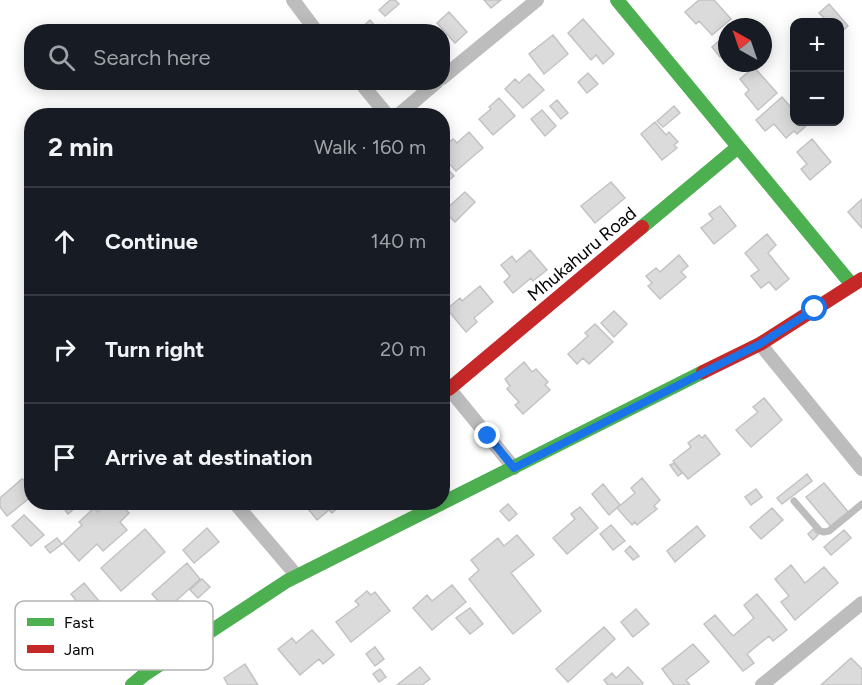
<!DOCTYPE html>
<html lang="en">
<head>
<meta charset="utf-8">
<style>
	:root { --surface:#171b24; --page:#20242c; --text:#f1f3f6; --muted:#9ea1a6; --line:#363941 }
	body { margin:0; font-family:Figtree,sans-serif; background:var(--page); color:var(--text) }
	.controls { position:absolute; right:18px; top:18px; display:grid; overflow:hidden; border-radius:12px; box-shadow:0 3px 15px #0003 }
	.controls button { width:54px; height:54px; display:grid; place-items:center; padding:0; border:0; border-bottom:2px solid var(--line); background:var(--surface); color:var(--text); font:30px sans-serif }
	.compass { position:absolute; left:718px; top:18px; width:54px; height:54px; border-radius:50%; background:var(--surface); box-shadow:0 3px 15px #0003; rotate:320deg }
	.stop { position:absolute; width:18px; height:18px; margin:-14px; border:4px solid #1a73e8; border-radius:50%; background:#fff }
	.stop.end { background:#1a73e8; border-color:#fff; box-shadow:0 2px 6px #0008 }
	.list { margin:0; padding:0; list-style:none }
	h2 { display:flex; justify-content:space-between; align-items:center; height:78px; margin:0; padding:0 24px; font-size:26px }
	h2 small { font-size:20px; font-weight:400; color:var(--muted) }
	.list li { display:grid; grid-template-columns:39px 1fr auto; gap:18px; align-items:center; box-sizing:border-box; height:108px; padding:0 24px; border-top:2px solid var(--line) }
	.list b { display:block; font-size:22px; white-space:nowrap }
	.list em { font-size:20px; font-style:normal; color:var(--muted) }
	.icon { flex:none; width:33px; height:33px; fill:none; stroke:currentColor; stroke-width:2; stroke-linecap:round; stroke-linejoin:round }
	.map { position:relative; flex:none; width:862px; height:685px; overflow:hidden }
	.search { position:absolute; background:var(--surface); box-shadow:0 3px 15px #0003; left:24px; top:24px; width:426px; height:66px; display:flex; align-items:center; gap:15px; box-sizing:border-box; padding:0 21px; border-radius:24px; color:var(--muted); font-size:22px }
	.panel { position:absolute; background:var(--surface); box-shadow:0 3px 15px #0003; left:24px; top:108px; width:426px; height:402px; border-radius:24px }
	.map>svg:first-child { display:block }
</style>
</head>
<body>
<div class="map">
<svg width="862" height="685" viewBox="0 0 862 685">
	<rect width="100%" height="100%" fill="#fff"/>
	<path fill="#dbdbdb" stroke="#c3c3c3" stroke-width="1.5" d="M390 0H395L399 4 385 16 379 10Z
		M484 0H501L491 8Z
		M699 0H714L731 19 712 35 699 21 696 24 685 12Z
		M829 4 848 26 840 33V22H828L819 13Z
		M449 12 467 32 455 43 437 23Z
		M583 19 614 54 603 64 596 55 591 60 568 33Z
		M370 20 380 32H357Z
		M727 34V58L723 54 720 57 712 47Z
		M553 35 568 54 544 74 529 54Z
		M754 67 777 93 758 110 745 94 749 90 740 79Z
		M588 73 598 84 587 93 578 82Z
		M529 74 544 90 523 108 505 89 515 79 519 83Z
		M782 97 794 111V122H804L807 125 797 134 794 131 786 138 774 124 765 131 756 120Z
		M499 98 515 116 493 135 479 119 491 109 489 107Z
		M557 100 568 113 561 119 550 106Z
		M674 106 680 113 663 127 657 121Z
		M542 110 556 126 545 136 531 119Z
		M655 122 666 135 669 132 678 142 674 145 677 148 662 160 641 134Z
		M469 132 483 148 456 171 442 156V148L453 139 457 143Z
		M812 139 831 162 810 180 801 169 807 164 797 152Z
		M442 163 454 176 442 186Z
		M611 182 625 198 595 223 581 206Z
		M465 192 475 202 455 222 444 211Z
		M862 199V228L848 212Z
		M720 206 736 226 714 244 701 228 713 219 709 214Z
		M767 234 776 245 768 253 789 279 776 290 769 282 761 288 751 276 759 270 745 253Z
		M530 250 547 270 533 281 531 278 513 293 504 282 510 276 501 265 512 256 516 262Z
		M679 255 688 266 681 272 686 277 660 299 648 286 652 283 646 276 656 268 660 272Z
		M480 286 493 302 474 318 477 322 466 332 447 309 460 298 462 301Z
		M614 311 627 324 614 337 601 323Z
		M595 324 613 342 589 364 583 358 577 364 568 354 588 336 585 333Z
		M524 362 532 372 536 369 548 382 545 385 550 390 523 414 515 405 519 402 507 389 510 386 505 379Z
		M764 398 782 420 751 447 736 430 758 412 753 407Z
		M699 435 702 438 705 435 720 454 688 479 673 461 691 447 688 443Z
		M674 463 682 473 678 476 670 465Z
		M31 474 32 496 7 516 0 507V498L22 479 24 480Z
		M807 474 812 481 782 504 777 498Z
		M642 478 660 500 654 506 657 509 637 525 635 522 632 525 617 508 635 493 631 488Z
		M824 483 850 514 832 528 806 497Z
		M603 484 620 505 609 515 592 494Z
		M756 489 762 497 751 505 745 497Z
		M43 502H56L48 509Z
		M59 502H82L68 514Z
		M108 502H119L129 513 120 522 127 530 103 551 97 544 79 561 63 543 82 525 79 522 94 508 98 512Z
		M307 502H340L342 504 332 513 329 510 317 520 305 505Z
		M508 504 517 514 509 521 500 511Z
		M580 507 598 528 567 554 553 538 575 519 571 514Z
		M772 508 783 520 761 539 750 527Z
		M24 515 44 535 31 546 12 526Z
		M611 525 625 541 613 550 600 534Z
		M697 526 705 536 675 562 667 551Z
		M207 528 219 542 194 563 183 550Z
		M145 529 165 552 121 591 101 568Z
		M813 529 818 535 813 540 808 534Z
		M844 530 851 538 831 555 824 547Z
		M517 535 534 555 511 573 541 611 513 634 469 579 479 570 471 560 498 538 504 546Z
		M57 538 62 544 50 553 45 547Z
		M630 546 639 556 633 560 625 551Z
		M187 563 200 579 177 600 180 603 169 613 152 594Z
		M791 565 805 583 824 567 838 583 795 620 781 602 789 596 775 579Z
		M202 579 210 587 198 598 190 590Z
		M84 583 103 606 89 617 71 594Z
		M452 585 466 602 432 630 413 608 427 595 432 601Z
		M367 591 371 595 375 592 390 611 351 642 336 622 359 605 355 601Z
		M757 594 787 630 773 641 769 636 747 654 754 663 743 671 704 624 715 615 733 636 754 618 744 605Z
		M470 608 483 624 470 634 456 618Z
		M636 609 649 624 633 637 621 622Z
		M604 627 615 639 568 682 556 669Z
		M312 630 334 655 323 664 319 659 300 675 278 649 292 638 296 643Z
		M693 644 709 662 686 680 690 685H674L662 669Z
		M375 647 384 659 375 666 366 654Z
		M851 658 862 669V685H821Z
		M245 664 258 685H228L224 678Z
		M420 667 430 679 422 685H397Z
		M628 667 643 683 642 685H608L604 680 612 673 616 678Z
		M380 669 386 677 379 682 373 674Z"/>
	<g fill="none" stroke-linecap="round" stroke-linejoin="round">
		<path stroke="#bdbdbd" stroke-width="7" d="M794 501 820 531 824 532 829 531 862 504"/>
		<path stroke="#bdbdbd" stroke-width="14" d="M293 0 317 32
			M442 78 537 0
			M360 82 388 116
			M397 116 437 82
			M760 344 862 469
			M442 380 514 468
			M234 502 297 576
			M762 685 862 603"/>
		<path stroke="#4caf50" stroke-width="14" d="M617 0 852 285
			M642 227 738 147
			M132 685 144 675 287 581 703 372"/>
		<path stroke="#c62828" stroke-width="14" d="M703 372 760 344 862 279
			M449 389 642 227"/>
	</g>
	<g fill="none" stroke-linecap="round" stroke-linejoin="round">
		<path stroke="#1a73e8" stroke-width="8" d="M488 436 514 468 760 344 815 309"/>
	</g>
	<g text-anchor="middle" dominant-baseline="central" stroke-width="5" stroke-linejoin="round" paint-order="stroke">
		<g font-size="18" fill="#000" stroke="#fff">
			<text transform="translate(582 254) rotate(-40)">Mhukahuru Road</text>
		</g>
	</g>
	<rect x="15" y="601" width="198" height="69" rx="9" fill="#fff" stroke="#b2b2b2" stroke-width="1.5"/>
	<rect x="27" y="618" width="27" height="8" fill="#4caf50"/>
	<rect x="27" y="645" width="27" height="8" fill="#c62828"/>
	<g font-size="16" fill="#000">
		<text x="64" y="628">Fast</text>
		<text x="64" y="655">Jam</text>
	</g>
</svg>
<div class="controls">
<button>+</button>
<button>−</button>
</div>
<svg class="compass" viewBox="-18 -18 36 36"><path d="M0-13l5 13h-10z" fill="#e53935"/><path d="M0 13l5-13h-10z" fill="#9ea1a6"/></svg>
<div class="stop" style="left:815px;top:309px"></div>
<div class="stop end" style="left:488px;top:436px"></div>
<div class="search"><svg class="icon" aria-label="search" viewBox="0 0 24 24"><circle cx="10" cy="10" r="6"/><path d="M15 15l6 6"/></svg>Search here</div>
<section class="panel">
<h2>2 min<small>Walk · 160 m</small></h2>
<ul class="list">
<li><svg class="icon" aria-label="ahead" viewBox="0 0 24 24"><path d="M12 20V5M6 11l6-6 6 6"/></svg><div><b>Continue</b></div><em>140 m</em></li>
<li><svg class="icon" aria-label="right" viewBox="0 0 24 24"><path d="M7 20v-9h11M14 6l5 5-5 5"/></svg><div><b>Turn right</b></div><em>20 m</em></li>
<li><svg class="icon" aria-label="arrive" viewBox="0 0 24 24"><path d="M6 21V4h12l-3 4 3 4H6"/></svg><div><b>Arrive at destination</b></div></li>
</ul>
</section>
</div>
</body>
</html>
